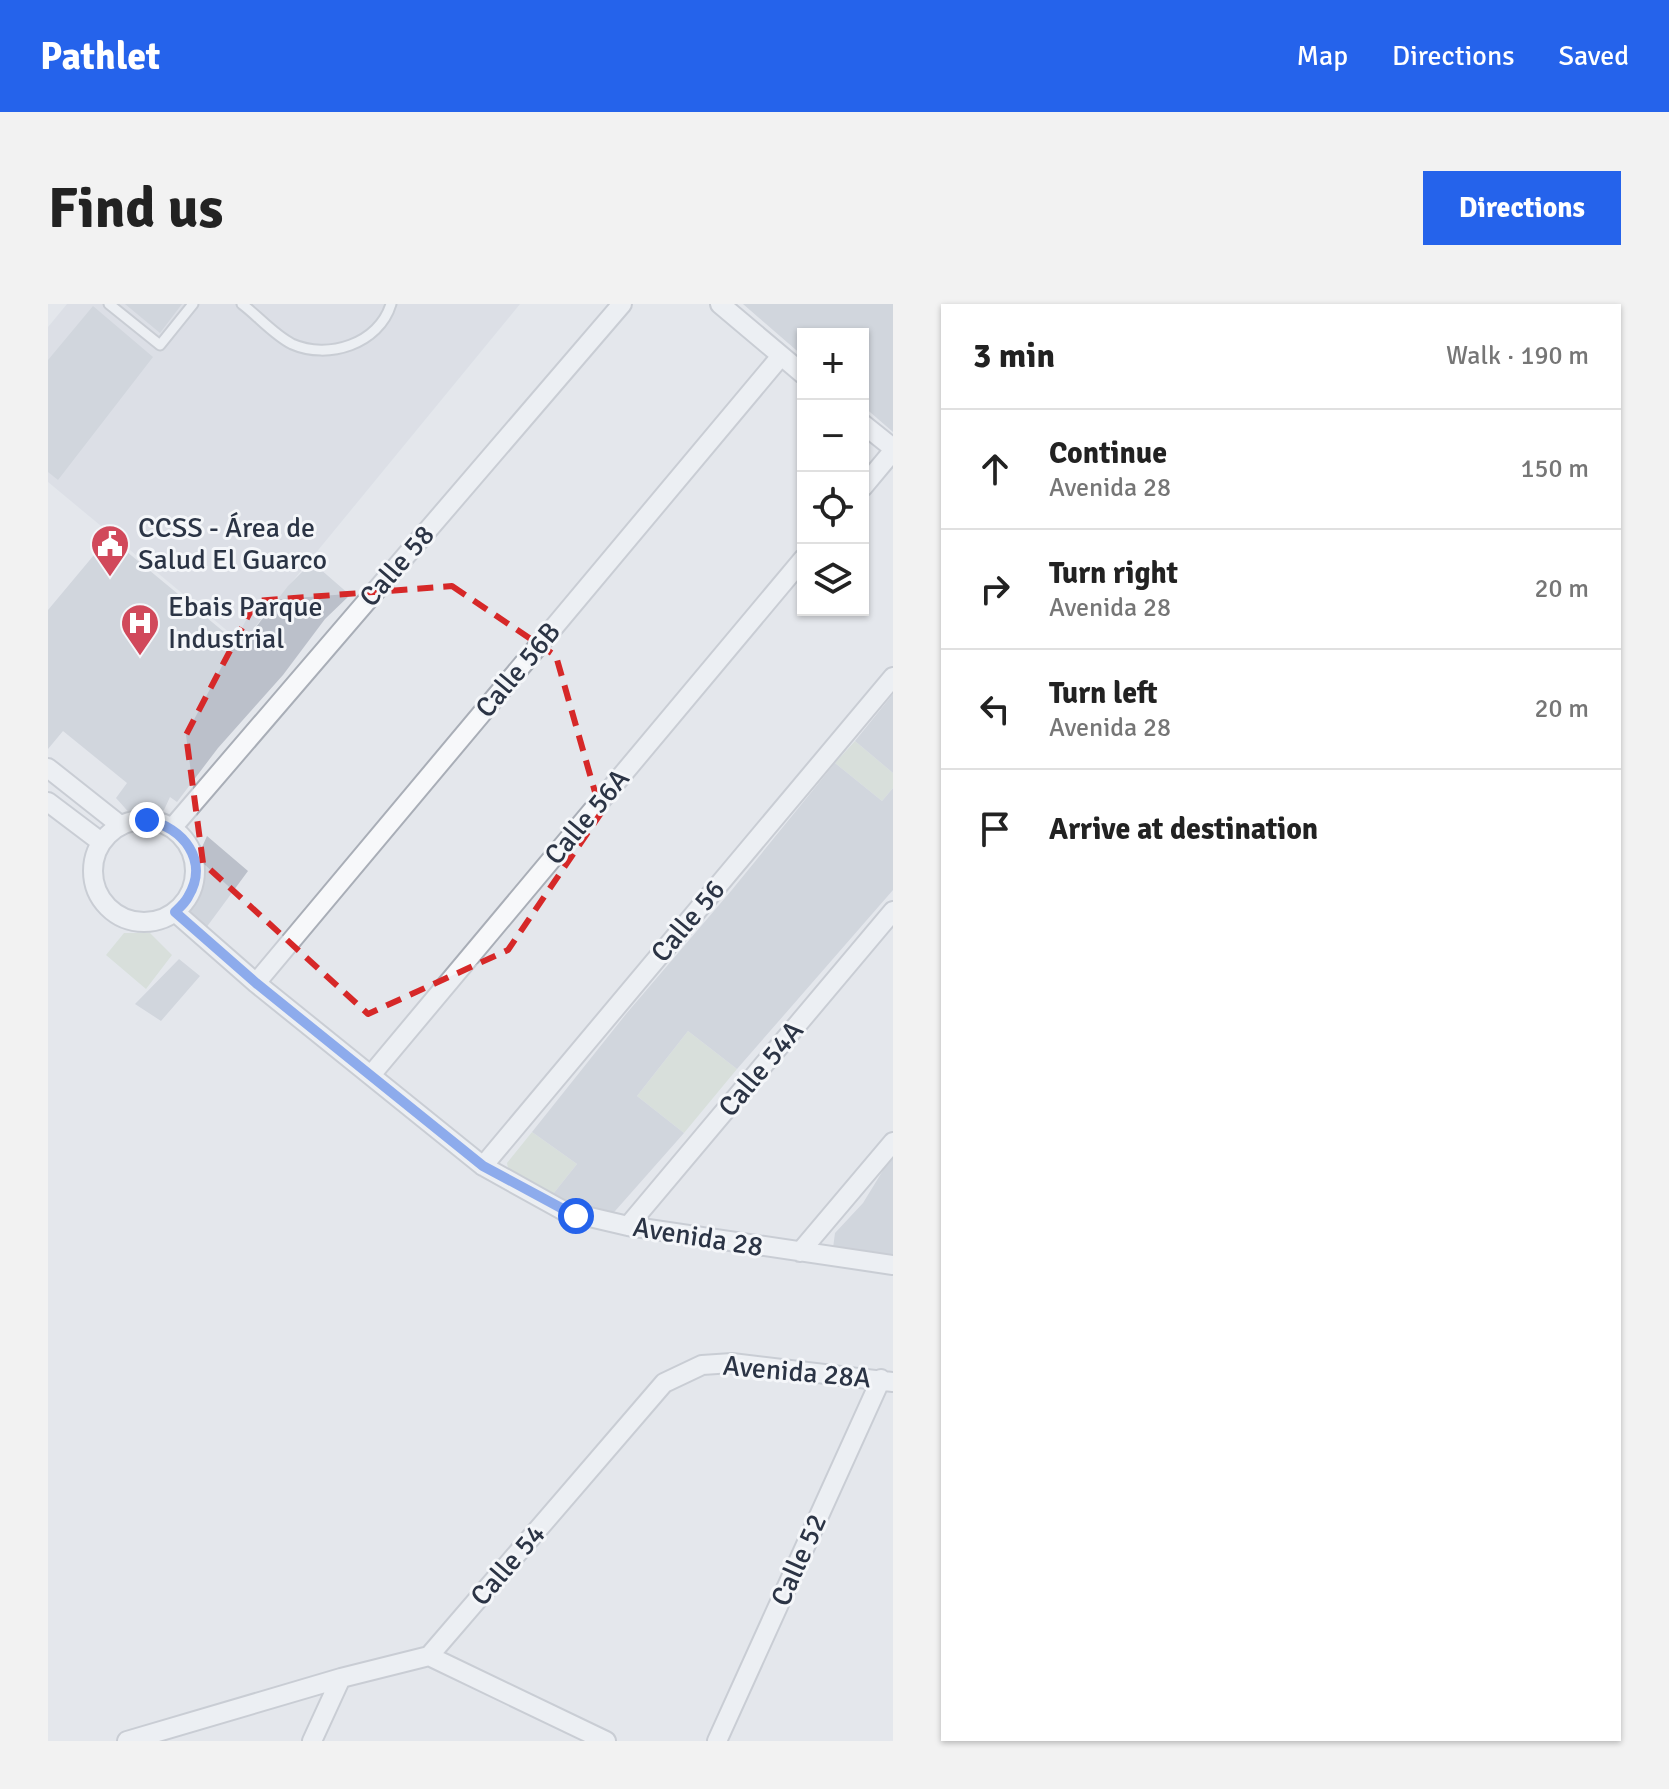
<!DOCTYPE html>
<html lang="en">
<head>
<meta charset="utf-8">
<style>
	:root { --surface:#fff; --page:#f2f2f2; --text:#222; --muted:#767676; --line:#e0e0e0; --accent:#2563eb }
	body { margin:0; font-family:Signika,sans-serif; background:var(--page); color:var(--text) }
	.controls { position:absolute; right:24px; top:24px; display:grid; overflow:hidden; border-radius:0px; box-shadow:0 2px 6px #0004 }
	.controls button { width:72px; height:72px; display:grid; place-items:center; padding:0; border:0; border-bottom:2px solid var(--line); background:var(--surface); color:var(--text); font:40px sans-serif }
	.stop { position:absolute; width:24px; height:24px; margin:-18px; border:6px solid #2563eb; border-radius:50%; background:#fff }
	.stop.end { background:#2563eb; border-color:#fff; box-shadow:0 2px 8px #0008 }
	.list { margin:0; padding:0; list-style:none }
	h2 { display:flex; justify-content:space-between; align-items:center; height:104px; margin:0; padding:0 32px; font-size:34px }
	h2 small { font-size:26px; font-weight:400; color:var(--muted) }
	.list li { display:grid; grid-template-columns:52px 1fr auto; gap:24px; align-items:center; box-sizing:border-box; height:120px; padding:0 32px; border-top:2px solid var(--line) }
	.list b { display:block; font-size:30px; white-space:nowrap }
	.list p { margin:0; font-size:26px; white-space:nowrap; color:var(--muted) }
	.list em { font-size:26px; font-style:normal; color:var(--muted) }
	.icon { flex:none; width:44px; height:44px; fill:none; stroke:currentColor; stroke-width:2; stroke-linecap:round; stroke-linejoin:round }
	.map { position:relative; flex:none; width:845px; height:1437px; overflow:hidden; border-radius:0px }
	header { display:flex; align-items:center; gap:48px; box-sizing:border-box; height:112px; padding:0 40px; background:var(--accent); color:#fff }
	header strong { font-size:38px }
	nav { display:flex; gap:44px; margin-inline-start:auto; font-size:28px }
	.intro { display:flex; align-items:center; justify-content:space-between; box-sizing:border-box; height:192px; padding:0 48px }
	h1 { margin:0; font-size:56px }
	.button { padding:20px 36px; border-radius:0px; background:var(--accent); color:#fff; font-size:28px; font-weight:700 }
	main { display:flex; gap:48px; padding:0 48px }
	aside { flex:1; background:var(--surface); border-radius:0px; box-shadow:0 2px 6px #0004 }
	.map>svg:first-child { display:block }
</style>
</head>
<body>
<header>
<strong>Pathlet</strong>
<nav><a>Map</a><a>Directions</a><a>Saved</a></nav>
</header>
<div class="intro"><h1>Find us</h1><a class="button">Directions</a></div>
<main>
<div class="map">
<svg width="845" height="1437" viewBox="0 0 845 1437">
	<rect width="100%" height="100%" fill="#e4e7ec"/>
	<path fill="#d2d6de" d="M19 0H472L194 339 0 178V23Z"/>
	<path fill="#c9d6c5" d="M807 437 845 469V484L834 497 787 459Z
		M76 629H102L124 651 98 685 58 651Z
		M640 727 689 765 636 829 589 792Z
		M484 828 529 860 501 895 461 870 459 859Z"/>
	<path fill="#bbc0ca" d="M77 0H134L112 29Z
		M695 0H845V128L815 102V30H755V52Z
		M45 2 105 53 10 176 0 168V56Z
		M61 233 193 342 240 282 264 258 302 291 277 315 235 371 170 444 129 498 122 493 116 506 106 513H85L68 494 79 479 15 427 0 445V306Z
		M845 390V469L807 437Z
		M787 459 834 497 845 484V586L689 765 640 727 589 792 636 829 560 915 501 895 529 860 484 828 578 710 683 587Z
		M159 532 200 567 155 628 140 608 150 582 151 550Z
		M131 655 152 672 113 717 87 700Z
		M845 850V955L785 944 787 929 815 899Z"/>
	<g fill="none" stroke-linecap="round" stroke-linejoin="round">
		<defs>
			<path id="lane" d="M61 0 112 41 145 0
				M194 0C210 12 226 31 244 40 280 56 331 40 343 0"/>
			<path id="street" d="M672 0 755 70
				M815 120 845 144
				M815 183 845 147
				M0 464 72 521
				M0 498 53 538
				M45 567a51 51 0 1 1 102 0a51 51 0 1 1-102 0Z
				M124 524 574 0
				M127 608 208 679 435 862 516 907 580 922 845 961
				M208 679 733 52
				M323 771 755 255
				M435 862 845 373
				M580 922 845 607
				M752 948 845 838
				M381 1352 558 1437
				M79 1437 293 1374 381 1352 616 1079 654 1061 684 1059 845 1078
				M264 1437 293 1374
				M669 1437 833 1075"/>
		</defs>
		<use href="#lane" stroke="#a9aeb7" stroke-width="13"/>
		<use href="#street" stroke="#a9aeb7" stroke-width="22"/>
		<use href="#lane" stroke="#f7f8fa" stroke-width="9"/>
		<use href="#street" stroke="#f7f8fa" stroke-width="18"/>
	</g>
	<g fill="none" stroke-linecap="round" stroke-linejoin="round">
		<path stroke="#2563eb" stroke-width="10" d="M99 516C135 523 162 557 140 593 137 599 131 604 127 608L208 679 435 862 528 912"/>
	</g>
	<path d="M0 0H845V1437H0ZM404 282 508 352 553 509 460 646 320 710 155 559 138 431 208 297Z" fill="#e4e7ec" fill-opacity=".55" fill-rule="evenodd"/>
	<path fill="none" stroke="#d62828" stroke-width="6" stroke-dasharray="16 10" stroke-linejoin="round" d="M404 282 508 352 553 509 460 646 320 710 155 559 138 431 208 297Z"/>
	<defs>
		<symbol id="civic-pin" viewBox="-11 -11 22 30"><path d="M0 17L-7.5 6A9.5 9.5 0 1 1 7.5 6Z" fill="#d1495b" stroke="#f4f6f9"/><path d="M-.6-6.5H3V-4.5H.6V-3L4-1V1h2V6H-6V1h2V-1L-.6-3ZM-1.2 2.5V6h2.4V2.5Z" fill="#fff"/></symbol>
		<symbol id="hospital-pin" viewBox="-11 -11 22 30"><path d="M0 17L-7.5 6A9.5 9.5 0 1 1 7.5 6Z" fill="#d1495b" stroke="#f4f6f9"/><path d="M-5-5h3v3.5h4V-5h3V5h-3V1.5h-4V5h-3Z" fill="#fff"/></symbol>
	</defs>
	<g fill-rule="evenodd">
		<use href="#civic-pin" x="40" y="218" width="44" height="60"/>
		<use href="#hospital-pin" x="70" y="297" width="44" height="60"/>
	</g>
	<g text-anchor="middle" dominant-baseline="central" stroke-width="6" stroke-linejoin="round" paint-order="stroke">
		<g font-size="28" fill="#2b3445" stroke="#f4f6f9" text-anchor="start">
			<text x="90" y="224">CCSS - Área de<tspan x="90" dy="32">Salud El Guarco</tspan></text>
			<text x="120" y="303">Ebais Parque<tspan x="120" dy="32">Industrial</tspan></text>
		</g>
		<g font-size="28" fill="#2b3445" stroke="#f4f6f9">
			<text transform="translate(349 262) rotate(-49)">Calle 58</text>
			<text transform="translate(470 366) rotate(-50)">Calle 56B</text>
			<text transform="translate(539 513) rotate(-50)">Calle 56A</text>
			<text transform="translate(640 617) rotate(-50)">Calle 56</text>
			<text transform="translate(713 765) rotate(-50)">Calle 54A</text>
			<text transform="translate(650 933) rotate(9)">Avenida 28</text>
			<text transform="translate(749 1068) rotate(5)">Avenida 28A</text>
			<text transform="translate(751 1256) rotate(-66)">Calle 52</text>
			<text transform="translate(460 1261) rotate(-49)">Calle 54</text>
		</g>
	</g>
</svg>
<div class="controls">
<button>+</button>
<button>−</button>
<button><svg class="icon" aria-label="locate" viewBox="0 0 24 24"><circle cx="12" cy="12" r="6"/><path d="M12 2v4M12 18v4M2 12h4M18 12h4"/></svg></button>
<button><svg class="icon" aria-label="layers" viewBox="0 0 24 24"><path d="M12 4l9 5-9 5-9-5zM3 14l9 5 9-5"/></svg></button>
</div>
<div class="stop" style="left:528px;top:912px"></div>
<div class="stop end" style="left:99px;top:516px"></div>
</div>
<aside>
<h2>3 min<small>Walk · 190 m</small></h2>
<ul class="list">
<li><svg class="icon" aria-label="ahead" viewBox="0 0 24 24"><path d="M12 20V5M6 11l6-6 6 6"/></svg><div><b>Continue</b><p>Avenida 28</p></div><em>150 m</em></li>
<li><svg class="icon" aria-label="right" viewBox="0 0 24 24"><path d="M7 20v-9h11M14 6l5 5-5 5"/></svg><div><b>Turn right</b><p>Avenida 28</p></div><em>20 m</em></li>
<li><svg class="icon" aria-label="left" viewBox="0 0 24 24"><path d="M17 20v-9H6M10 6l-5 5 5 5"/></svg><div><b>Turn left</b><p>Avenida 28</p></div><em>20 m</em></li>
<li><svg class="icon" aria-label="arrive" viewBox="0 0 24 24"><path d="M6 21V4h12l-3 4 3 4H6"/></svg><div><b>Arrive at destination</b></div></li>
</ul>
</aside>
</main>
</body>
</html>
